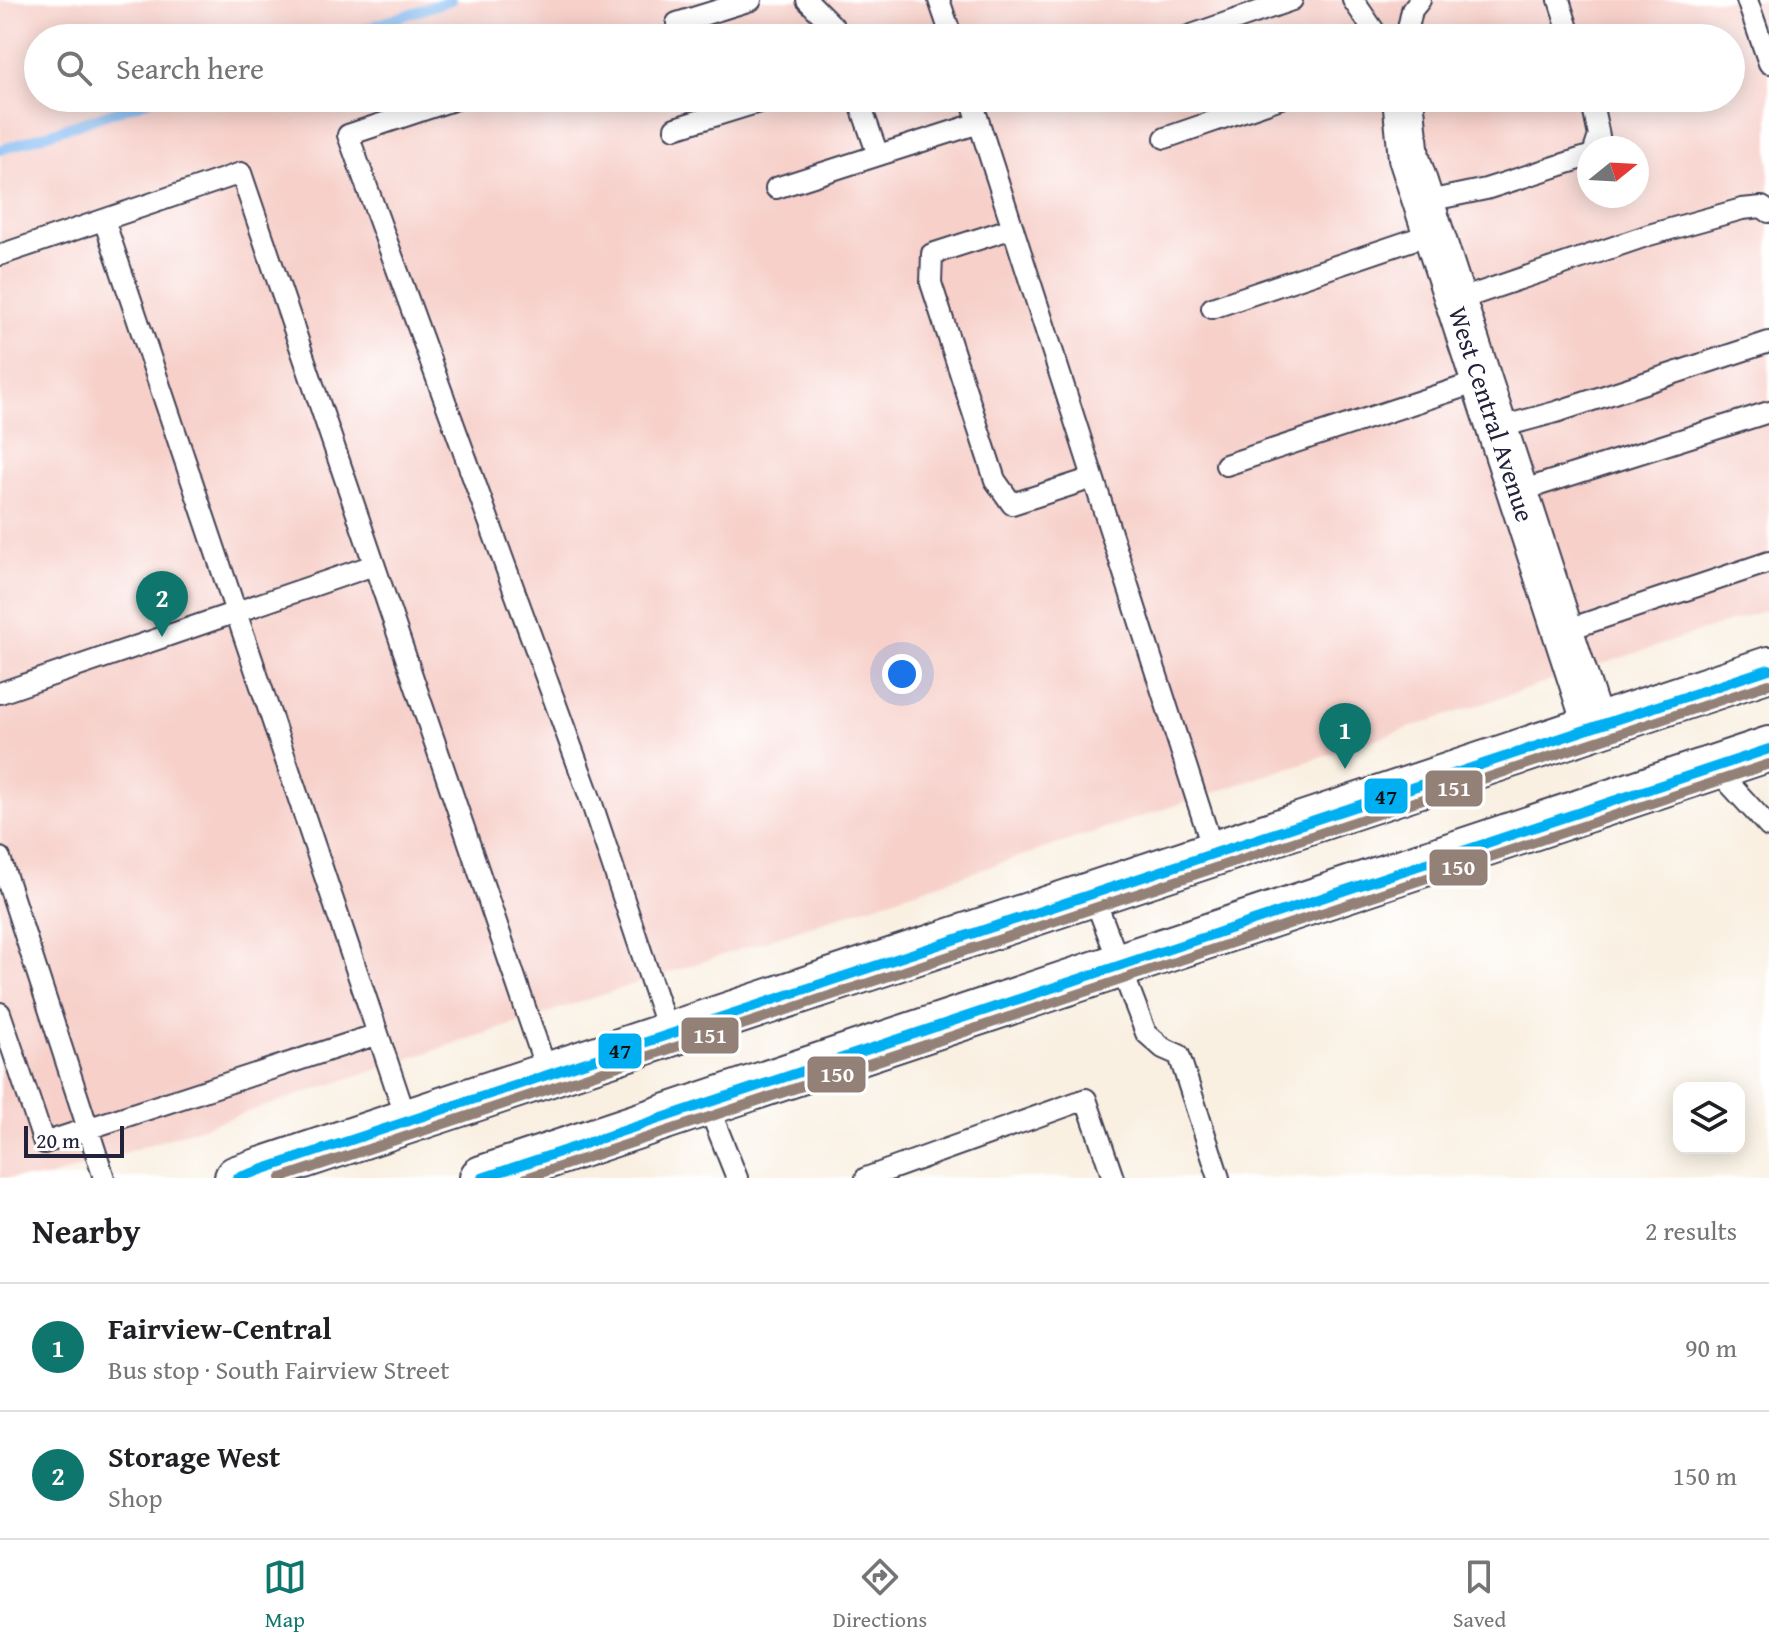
<!DOCTYPE html>
<html lang="en">
<head>
<meta charset="utf-8">
<style>
	:root { --surface:#fff; --page:#f2f2f2; --text:#202124; --muted:#757577; --line:#e0e0e0; --accent:#0f766e }
	body { margin:0; font-family:"Gentium Book Plus",serif; background:var(--page); color:var(--text) }
	.controls { position:absolute; right:24px; bottom:24px; display:grid; overflow:hidden; border-radius:16px; box-shadow:0 4px 20px #0003 }
	.controls button { width:72px; height:72px; display:grid; place-items:center; padding:0; border:0; border-bottom:2px solid var(--line); background:var(--surface); color:var(--text); font:40px sans-serif }
	.compass { position:absolute; left:1577px; top:136px; width:72px; height:72px; border-radius:50%; background:var(--surface); box-shadow:0 4px 20px #0003; rotate:72deg }
	.scale { position:absolute; left:24px; bottom:20px; width:100px; box-sizing:border-box; padding-left:8px; border:4px solid #22223b; border-top:0; font-size:22px; line-height:28px; white-space:nowrap; color:#22223b; -webkit-text-stroke:6px #fff; paint-order:stroke }
	.you { position:absolute; left:902px; top:674px; width:28px; height:28px; margin:-20px; border:6px solid #fff; border-radius:50%; background:#1a73e8; box-shadow:0 0 0 12px #1a73e833 }
	.badge { display:grid; place-items:center; width:52px; height:52px; border-radius:50%; background:var(--accent); color:#fff; font-size:26px; font-weight:700 }
	.pin { position:absolute; translate:-50% -66px; filter:drop-shadow(0 2px 4px #0008) }
	.pin::after { content:''; position:absolute; top:42px; width:28px; height:24px; background:inherit; clip-path:polygon(0 0,100% 0,50% 100%) }
	.list { margin:0; padding:0; list-style:none }
	h2 { display:flex; justify-content:space-between; align-items:center; height:104px; margin:0; padding:0 32px; font-size:34px }
	h2 small { font-size:26px; font-weight:400; color:var(--muted) }
	.list li { display:grid; grid-template-columns:52px 1fr auto; gap:24px; align-items:center; box-sizing:border-box; height:128px; padding:0 32px; border-top:2px solid var(--line) }
	.list b { display:block; font-size:30px; white-space:nowrap }
	.list p { margin:0; font-size:26px; white-space:nowrap; color:var(--muted) }
	.list em { font-size:26px; font-style:normal; color:var(--muted) }
	.icon { flex:none; width:44px; height:44px; fill:none; stroke:currentColor; stroke-width:2; stroke-linecap:round; stroke-linejoin:round }
	.map { position:relative; flex:none; width:1769px; height:1178px; overflow:hidden }
	.search { position:absolute; background:var(--surface); box-shadow:0 4px 20px #0003; left:24px; right:24px; top:24px; height:88px; display:flex; align-items:center; gap:20px; box-sizing:border-box; padding:0 28px; border-radius:44px; color:var(--muted); font-size:30px }
	.sheet { height:360px; background:var(--surface) }
	nav { display:flex; justify-content:space-around; align-items:center; box-sizing:border-box; height:112px; border-top:2px solid var(--line); background:var(--surface); font-size:22px; color:var(--muted) }
	nav a { display:grid; justify-items:center; gap:4px }
	nav .on { color:var(--accent) }
	.map>svg:first-child { display:block }
</style>
</head>
<body>
<div class="map">
<svg width="1769" height="1178" viewBox="0 0 1769 1178">
	<rect width="100%" height="100%" fill="#fff"/>
	<filter id="ink" filterUnits="userSpaceOnUse"><feTurbulence type="fractalNoise" baseFrequency=".0125" numOctaves="2"/><feDisplacementMap in="SourceGraphic" scale="16" xChannelSelector="R" yChannelSelector="G"/><feConvolveMatrix kernelMatrix="1 2 1 2 8 2 1 2 1" color-interpolation-filters="sRGB"/></filter>
	<filter id="wash" filterUnits="userSpaceOnUse"><feTurbulence type="fractalNoise" baseFrequency=".006" numOctaves="4" result="noise"/><feDisplacementMap in="SourceGraphic" scale="32" xChannelSelector="R" yChannelSelector="G"/><feGaussianBlur stdDeviation="1.8" result="paint"/><feColorMatrix in="noise" values="0 0 0 0 0 0 0 0 0 0 0 0 0 0 0 0 0 1.4 0 .05"/><feComposite in="paint" operator="in"/></filter>
	<g filter="url(#wash)">
		<rect width="100%" height="100%" fill="#f9f0e2"/>
		<path fill="#f7d0ca" fill-rule="evenodd" d="M0 0H1769V609L48 1178H0ZM38 38H1731V98H38ZM1589 148H1637V196H1589Z"/>
		<g fill="none" stroke-linecap="round" stroke-linejoin="round">
			<path stroke="#83bbf3" stroke-width="10" d="M337 38 451 0
				M0 150 156 98"/>
		</g>
	</g>
	<g filter="url(#ink)">
		<g fill="none" stroke-linecap="round" stroke-linejoin="round">
			<defs>
				<path id="lane" d="M807 0 833 26 837 38
					M939 0 952 38
					M1353 0 1379 38
					M1559 0 1571 38
					M1747 0 1769 63
					M677 23 751 0
					M1183 38 1292 0
					M1406 38 1412 10 1420 0
					M459 98 348 135 590 798 669 1035
					M858 98 878 155
					M971 98 1214 853
					M1591 98 1599 136 1595 148
					M675 128 772 98
					M1165 138 1281 98
					M776 188 979 123
					M1423 202 1486 189 1589 156
					M104 220 378 1034
					M1013 228 932 254 931 283 995 480 1012 504 1093 478
					M0 255 241 173 548 1075
					M1455 301 1649 235 1742 209 1762 207 1769 212
					M1212 308 1433 233
					M1497 428 1556 412 1769 342
					M1226 465 1481 381
					M1517 492 1769 412
					M1563 631 1769 562
					M0 693 374 565
					M1714 767 1769 827
					M0 858 104 1178
					M1092 892 1146 1033 1163 1048 1179 1055 1219 1178
					M0 1013 44 1143 378 1034 407 1121
					M707 1103 737 1178
					M866 1178 1086 1099 1113 1178"/>
				<path id="street" d="M1403 98 1409 158 1594 727"/>
				<path id="secondary" d="M237 1178 1769 669
					M482 1178 1769 749"/>
			</defs>
			<use href="#lane" stroke="#424154" stroke-width="24"/>
			<use href="#street" stroke="#424154" stroke-width="44"/>
			<use href="#secondary" stroke="#424154" stroke-width="48"/>
			<use href="#lane" stroke="#fff" stroke-width="20"/>
			<use href="#street" stroke="#fff" stroke-width="40"/>
			<use href="#secondary" stroke="#fff" stroke-width="44"/>
			<defs>
				<path id="bus-1" d="M237 1178 1769 669
					M482 1178 1769 749"/>
				<path id="bus-2" d="M281 1178 1769 684"/>
				<path id="bus-3" d="M526 1178 1769 764"/>
			</defs>
			<use href="#bus-1" stroke="#fff" stroke-width="16"/>
			<use href="#bus-2" stroke="#fff" stroke-width="16"/>
			<use href="#bus-3" stroke="#fff" stroke-width="16"/>
			<use href="#bus-1" stroke="#00aff2" stroke-width="10"/>
			<use href="#bus-2" stroke="#938177" stroke-width="10"/>
			<use href="#bus-3" stroke="#938177" stroke-width="10"/>
		</g>
	</g>
	<g text-anchor="middle" dominant-baseline="central" stroke-width="7" stroke-linejoin="round" paint-order="stroke">
		<g font-size="26" fill="#22223b" stroke="#fff">
			<text transform="translate(1492 414) rotate(72)">West Central Avenue</text>
		</g>
	</g>
	<g stroke="#fff" stroke-width="3">
		<rect x="1424" y="769" width="60" height="39" rx="8" fill="#938177"/>
		<rect x="1363" y="777" width="46" height="38" rx="8" fill="#00aff2"/>
		<rect x="1428" y="848" width="61" height="39" rx="8" fill="#938177"/>
		<rect x="680" y="1016" width="60" height="39" rx="8" fill="#938177"/>
		<rect x="597" y="1032" width="46" height="38" rx="8" fill="#00aff2"/>
		<rect x="806" y="1055" width="61" height="39" rx="8" fill="#938177"/>
	</g>
	<g font-size="22" text-anchor="middle" font-weight="bold" fill="#fff">
		<text x="1454" y="796">151</text>
		<text x="1458" y="875">150</text>
		<text x="710" y="1043">151</text>
		<text x="837" y="1082">150</text>
	</g>
	<g font-size="22" text-anchor="middle" font-weight="bold" fill="#111">
		<text x="1386" y="804">47</text>
		<text x="620" y="1058">47</text>
	</g>
</svg>
<div class="controls">
<button><svg class="icon" aria-label="layers" viewBox="0 0 24 24"><path d="M12 4l9 5-9 5-9-5zM3 14l9 5 9-5"/></svg></button>
</div>
<svg class="compass" viewBox="-18 -18 36 36"><path d="M0-13l5 13h-10z" fill="#e53935"/><path d="M0 13l5-13h-10z" fill="#757577"/></svg>
<div class="scale">20 m</div>
<div class="you"></div>
<div class="pin badge" style="left:1345px;top:769px">1</div>
<div class="pin badge" style="left:162px;top:637px">2</div>
<div class="search"><svg class="icon" aria-label="search" viewBox="0 0 24 24"><circle cx="10" cy="10" r="6"/><path d="M15 15l6 6"/></svg>Search here</div>
</div>
<section class="sheet">
<h2>Nearby<small>2 results</small></h2>
<ul class="list">
<li><span class="badge">1</span><div><b>Fairview-Central</b><p>Bus stop · South Fairview Street</p></div><em>90 m</em></li>
<li><span class="badge">2</span><div><b>Storage West</b><p>Shop</p></div><em>150 m</em></li>
</ul>
</section>
<nav>
<a class="on"><svg class="icon" aria-label="map" viewBox="0 0 24 24"><path d="M3 6l6-2 6 2 6-2v14l-6 2-6-2-6 2zM9 4v14M15 6v14"/></svg>Map</a>
<a><svg class="icon" aria-label="directions" viewBox="0 0 24 24"><path d="M12 3l9 9-9 9-9-9zM9 14v-3h6M13 9l2 2-2 2"/></svg>Directions</a>
<a><svg class="icon" aria-label="saved" viewBox="0 0 24 24"><path d="M7 4h10v16l-5-4-5 4z"/></svg>Saved</a>
</nav>
</body>
</html>
